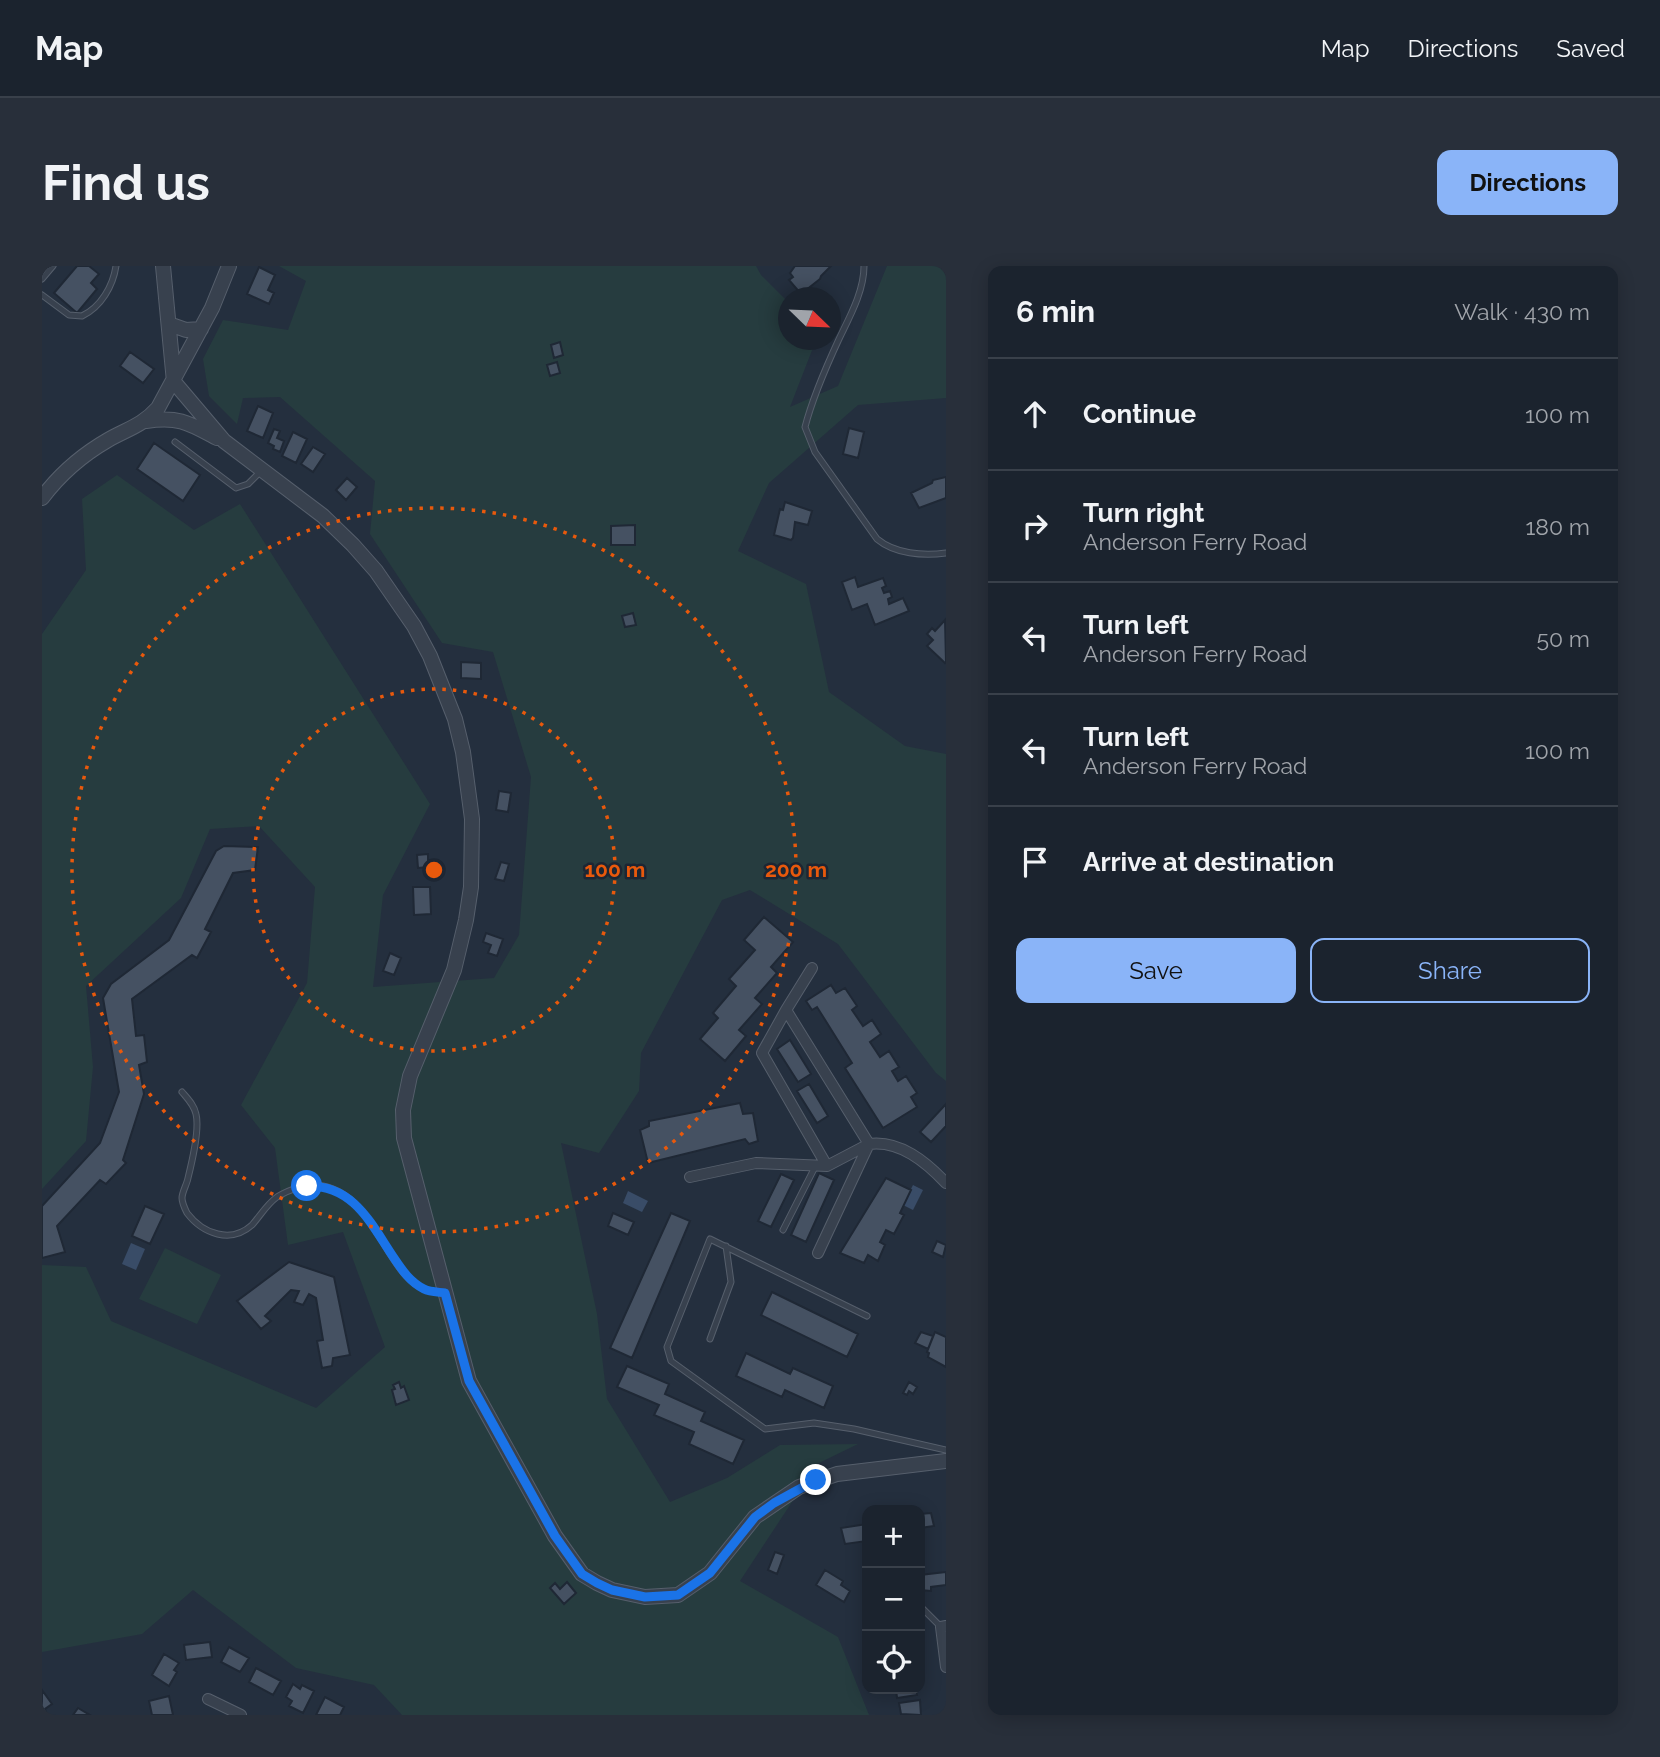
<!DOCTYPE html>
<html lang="en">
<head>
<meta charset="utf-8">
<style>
	:root { --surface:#1b232e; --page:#282f3a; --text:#f1f3f6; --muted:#a0a4aa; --line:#39404a; --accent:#8ab4f8 }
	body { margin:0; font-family:Raleway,sans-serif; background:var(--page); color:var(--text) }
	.controls { position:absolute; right:21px; bottom:21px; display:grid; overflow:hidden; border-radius:14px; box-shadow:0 4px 18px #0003 }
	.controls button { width:63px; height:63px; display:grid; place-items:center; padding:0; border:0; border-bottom:2px solid var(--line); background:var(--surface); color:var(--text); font:35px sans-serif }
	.compass { position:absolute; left:736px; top:21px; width:63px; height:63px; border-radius:50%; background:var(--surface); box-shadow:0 4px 18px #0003; rotate:113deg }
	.stop { position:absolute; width:21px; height:21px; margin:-16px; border:5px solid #1a73e8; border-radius:50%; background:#fff }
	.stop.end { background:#1a73e8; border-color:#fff; box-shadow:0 2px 7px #0008 }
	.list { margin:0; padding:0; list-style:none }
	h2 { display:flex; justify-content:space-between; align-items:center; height:91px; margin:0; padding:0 28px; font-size:30px }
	h2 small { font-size:23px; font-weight:400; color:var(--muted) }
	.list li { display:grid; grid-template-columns:46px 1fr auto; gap:21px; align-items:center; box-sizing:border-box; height:112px; padding:0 28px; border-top:2px solid var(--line) }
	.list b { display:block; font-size:26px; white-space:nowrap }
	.list p { margin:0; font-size:23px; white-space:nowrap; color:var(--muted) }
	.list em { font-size:23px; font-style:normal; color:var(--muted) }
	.actions { display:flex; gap:14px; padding:21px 28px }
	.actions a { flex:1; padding:16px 0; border:2px solid var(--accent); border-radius:14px; text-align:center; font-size:24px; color:var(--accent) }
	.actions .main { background:var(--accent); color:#111 }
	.icon { flex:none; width:38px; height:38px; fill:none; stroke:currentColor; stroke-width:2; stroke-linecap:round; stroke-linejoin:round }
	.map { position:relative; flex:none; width:904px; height:1449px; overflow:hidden; border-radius:14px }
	header { display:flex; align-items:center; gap:42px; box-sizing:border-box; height:98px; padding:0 35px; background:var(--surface); border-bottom:2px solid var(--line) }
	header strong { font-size:33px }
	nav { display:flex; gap:38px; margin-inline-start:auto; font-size:24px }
	.intro { display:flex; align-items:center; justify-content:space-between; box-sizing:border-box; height:168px; padding:0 42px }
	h1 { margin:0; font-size:49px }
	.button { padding:18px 32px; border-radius:14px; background:var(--accent); color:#111; font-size:24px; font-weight:700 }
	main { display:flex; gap:42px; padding:0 42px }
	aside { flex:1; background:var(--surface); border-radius:14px; box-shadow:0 4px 18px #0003 }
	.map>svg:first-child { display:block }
</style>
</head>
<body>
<header>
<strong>Map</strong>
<nav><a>Map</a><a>Directions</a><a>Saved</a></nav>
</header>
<div class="intro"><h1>Find us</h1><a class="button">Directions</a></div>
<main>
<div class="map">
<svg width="904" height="1449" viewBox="0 0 904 1449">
	<rect width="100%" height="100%" fill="#242f3e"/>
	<path fill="#263c3f" d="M237 0H714L719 9 746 36V74H774L748 141 796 120 845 0H904V132L816 139 727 217 696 285 764 318 787 426 863 480 904 488V815L894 807 796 678 708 624 680 634 599 787 597 825 557 887 519 877 555 1048 565 1133 628 1236 685 1212 738 1179 816 1178 775 1198 698 1315 796 1371 827 1449H360L332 1419 254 1402 151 1324 100 1368 0 1386V999L44 1001 69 1055 274 1142 343 1081 301 966 246 979 233 882 199 839 265 717 273 621 217 560 168 563 139 632 44 720 51 801 44 875 0 923V368L44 304 40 233 75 209 152 264 198 238 388 538 341 629 331 721 452 712 477 669 489 511 451 386 400 377 328 268 333 215 238 131 201 132 195 158 167 130 161 93 181 54 246 64 264 15Z
		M123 982 179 1009 155 1058 97 1033Z"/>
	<path fill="#394c67" d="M871 919 881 924 871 944 861 939Z
		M586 925 606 935 600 946 581 937Z
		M89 977 103 983 94 1004 80 998Z"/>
	<path fill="#455162" stroke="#1f2835" stroke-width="2" d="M35 0H47L57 8 49 17 55 23 35 47 12 27Z
		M753 0H789L779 10 778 13 759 28 747 14 751 11 748 7Z
		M217 1 233 9 226 24 232 27 227 38 205 28Z
		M518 76 521 89 512 92 509 79Z
		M88 86 112 103 101 117 78 100Z
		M515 96 518 107 508 110 505 99Z
		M216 140 231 147 221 172 205 165Z
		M807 162 822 166 816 192 801 188Z
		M232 163 238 165 235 172 242 175 238 186 231 183 232 180 226 177Z
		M251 166 265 173 254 197 240 190Z
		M112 177 158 209 141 235 95 203Z
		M271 181 283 188 271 206 259 198Z
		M904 211V232L877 242 869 227 890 217 891 214Z
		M305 212 315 221 304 234 294 224Z
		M743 236 770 245 766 259 753 256 751 272 749 274 732 269 738 243 741 244Z
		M593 259V279H569V260Z
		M813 311 816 321 841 312 844 320 840 322 842 327 848 325 850 331 846 333 847 338 861 332 867 345 833 359 825 338 810 344 800 316Z
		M591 347 594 359 583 361 580 350Z
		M903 354 904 396 903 397 885 380 891 374 885 368 890 362 893 365Z
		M419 396 439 397V413L419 412Z
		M457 525 469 527 466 546 454 544Z
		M182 580 216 581 213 604 191 607 163 663 169 666 155 692 150 689 90 733 94 770 102 769 105 796 97 799 102 828 81 894 84 897 64 918 58 914 15 960 23 986 0 992V940L58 877 77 826 61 732 69 718 127 674 174 585Z
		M386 588V601L376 602 375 589Z
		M459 596 467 598 462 615 453 613Z
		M371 621H388L389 648 372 649Z
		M722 651 751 676 729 701 735 707 713 732 720 738 697 764 704 770 683 795 658 773 676 752 671 747 694 720 687 713 713 684 702 674Z
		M444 667 461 673 455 690 446 687 449 679 441 676Z
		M348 687 359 692 352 709 341 705Z
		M789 719 794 727 803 722 815 740 810 744 821 760 830 754 839 768 828 776 838 791 847 785 857 801 850 805 856 815 864 810 875 827 869 831 875 841 841 862 803 802 810 797 775 741 770 744 764 735Z
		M748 774 769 808 756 816 735 783Z
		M767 818 786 850 775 857 755 825Z
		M698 837 701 848 711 847 716 875 707 878 703 873 606 897 598 864 607 860V855Z
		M904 838V860L889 876 878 866Z
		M777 907 792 914 764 976 749 969Z
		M739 908 752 914 729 961 716 955Z
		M844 912 869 924 858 947 862 949 852 968 844 964 838 976 843 979 836 995 826 989 822 997 798 987Z
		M103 940 122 948 108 978 90 970Z
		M571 947 592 956 586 969 566 960Z
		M629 947 648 955 590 1092 568 1082Z
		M895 975 904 979 901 991 890 986Z
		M247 996 292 1011 308 1089 291 1092 290 1100 280 1102 275 1075 281 1074 274 1032 267 1028 261 1039 252 1036 257 1025 249 1024 223 1050 229 1055 219 1063 195 1035Z
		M730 1026 816 1068 805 1091 719 1049Z
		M879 1066 891 1070 886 1083 873 1077Z
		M893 1066 904 1071V1101L886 1091 887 1087 885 1086Z
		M704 1087 748 1108 751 1102 791 1120 782 1142 743 1124 740 1131 694 1110Z
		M585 1100 627 1118 623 1128 663 1146 659 1155 702 1174 691 1198 647 1178 652 1166 612 1149 617 1139 575 1121Z
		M357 1116 359 1122 362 1120 367 1134 354 1139 350 1124 353 1123 351 1119Z
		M867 1116 875 1121 871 1128 867 1125 865 1129 861 1127Z
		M889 1247 892 1260 878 1262V1248Z
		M825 1258V1275L803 1278 799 1262Z
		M733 1286 742 1289 735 1308 726 1304Z
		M783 1304 801 1315 799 1319 808 1325 802 1336 774 1319Z
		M904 1306V1319L889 1321V1325L878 1324V1309Z
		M525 1316 534 1327 522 1338 508 1322 513 1317 518 1323Z
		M168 1376 170 1391 144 1394 142 1379Z
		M187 1381 207 1392 198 1406 179 1396Z
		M122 1388 137 1397 132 1404 135 1406 127 1420 110 1409Z
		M214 1402 239 1415 231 1429 207 1416Z
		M251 1418 258 1423 260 1419 272 1425 261 1447 247 1440 250 1435 244 1431Z
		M854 1423H874L875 1429 855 1432Z
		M0 1424 10 1438 3 1443 4 1446 0 1449Z
		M127 1430 131 1449H110L107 1435Z
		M283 1431 302 1441 298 1449H274Z
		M878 1434 879 1449 859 1448 857 1437Z
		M36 1442 48 1449H31Z"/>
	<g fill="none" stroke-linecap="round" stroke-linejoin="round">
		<defs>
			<path id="service" d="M822 0C822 25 808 50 797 73 784 101 771 130 763 161L773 186 835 273C853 288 881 290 904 287
				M0 13 11 0
				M0 29 27 49 40 50C59 41 71 20 74 0
				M133 176 194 222 206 218 220 204
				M140 826C146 833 152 839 154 848 158 864 150 896 146 912 145 918 140 926 140 932 140 937 143 943 145 947 161 968 189 978 210 959 218 950 225 938 235 931 248 923 266 917 281 920 335 931 343 1009 384 1024 389 1026 395 1026 400 1026
				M741 964 774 899
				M825 1050 668 973 625 1081 629 1095 723 1163 772 1157 812 1163 904 1184
				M668 1073 689 1016 684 980
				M878 1340 899 1361"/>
			<path id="minor" d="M744 744 770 702
				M648 911 714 897 785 900 827 878C858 874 884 896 904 917
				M776 987 827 878 744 744 720 787 785 900
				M904 1360 899 1361 904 1401
				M166 1433 199 1449"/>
			<path id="tertiary" d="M121 0 132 116 182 175 281 250 311 279 334 305 372 360 388 390 413 453 421 486 430 553 429 621 424 654 412 704 368 810 361 844 362 872 427 1115 513 1270 540 1308 555 1317 570 1324 603 1331 636 1329 668 1307 713 1251 757 1221 795 1208 904 1195
				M127 58 144 64 159 63
				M104 155C137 150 147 157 175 172
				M0 232C18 208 40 189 66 174 85 163 100 160 116 142L170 42 187 0"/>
		</defs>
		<use href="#service" stroke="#565f6c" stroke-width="7"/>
		<use href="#minor" stroke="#565f6c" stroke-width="12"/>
		<use href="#tertiary" stroke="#565f6c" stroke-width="16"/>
		<use href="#service" stroke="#38414e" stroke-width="5"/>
		<use href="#minor" stroke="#38414e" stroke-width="10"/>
		<use href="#tertiary" stroke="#38414e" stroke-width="14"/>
	</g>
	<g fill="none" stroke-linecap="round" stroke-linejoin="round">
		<path stroke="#1a73e8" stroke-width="9" d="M265 920C312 919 329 958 352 992 360 1004 368 1016 382 1023 388 1026 396 1026 403 1027L427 1115 513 1270 540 1308 555 1317 570 1324 603 1331 636 1329 668 1307 713 1251 732 1237 774 1214"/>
	</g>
	<g fill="none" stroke="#e8590c" stroke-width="3.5" stroke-dasharray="3.5 7">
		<circle cx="392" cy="604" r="181"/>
		<circle cx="392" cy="604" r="362"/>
	</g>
	<circle cx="392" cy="604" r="10" fill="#e8590c" stroke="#1d2633" stroke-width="3.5"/>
	<g font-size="21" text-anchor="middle" font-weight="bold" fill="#e8590c" stroke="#1d2633" stroke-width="5" stroke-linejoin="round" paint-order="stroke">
		<text x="573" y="611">100 m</text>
		<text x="754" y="611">200 m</text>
	</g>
</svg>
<div class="controls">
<button>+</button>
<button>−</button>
<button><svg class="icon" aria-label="locate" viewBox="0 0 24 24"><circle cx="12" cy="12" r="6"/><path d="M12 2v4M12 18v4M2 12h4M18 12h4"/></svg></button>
</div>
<svg class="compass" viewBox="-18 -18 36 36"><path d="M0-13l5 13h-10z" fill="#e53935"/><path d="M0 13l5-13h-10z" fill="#a0a4aa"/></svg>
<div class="stop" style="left:265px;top:920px"></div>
<div class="stop end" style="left:774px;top:1214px"></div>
</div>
<aside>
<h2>6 min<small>Walk · 430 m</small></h2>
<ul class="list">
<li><svg class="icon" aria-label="ahead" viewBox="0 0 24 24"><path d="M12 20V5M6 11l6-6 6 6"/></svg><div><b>Continue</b></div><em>100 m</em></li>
<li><svg class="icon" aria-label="right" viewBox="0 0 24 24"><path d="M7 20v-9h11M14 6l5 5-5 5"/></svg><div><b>Turn right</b><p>Anderson Ferry Road</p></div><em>180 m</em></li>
<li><svg class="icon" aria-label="left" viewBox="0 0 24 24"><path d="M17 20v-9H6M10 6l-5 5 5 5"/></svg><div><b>Turn left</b><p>Anderson Ferry Road</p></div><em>50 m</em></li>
<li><svg class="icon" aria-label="left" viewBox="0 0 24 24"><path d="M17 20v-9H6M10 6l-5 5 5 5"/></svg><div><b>Turn left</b><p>Anderson Ferry Road</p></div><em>100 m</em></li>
<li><svg class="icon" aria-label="arrive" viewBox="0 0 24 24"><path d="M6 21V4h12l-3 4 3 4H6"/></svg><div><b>Arrive at destination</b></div></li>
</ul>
<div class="actions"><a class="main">Save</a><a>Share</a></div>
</aside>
</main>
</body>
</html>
